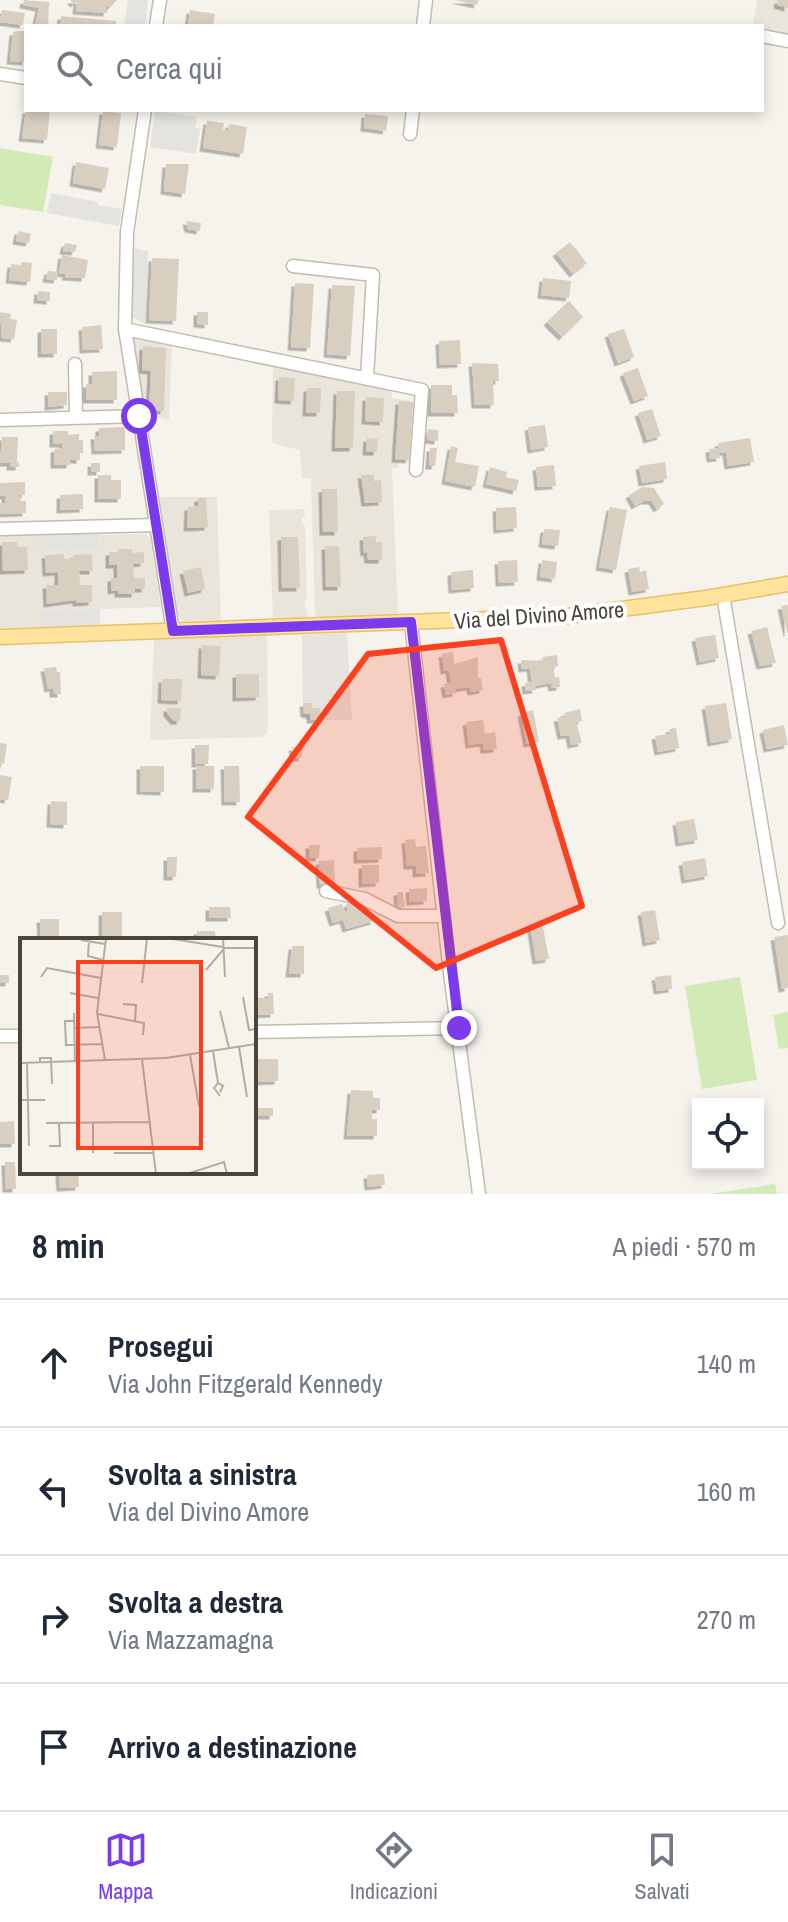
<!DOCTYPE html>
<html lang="it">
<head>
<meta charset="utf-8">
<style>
	:root { --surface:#fff; --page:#f6f6f7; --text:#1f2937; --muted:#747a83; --line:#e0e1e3; --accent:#7c3aed }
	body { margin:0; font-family:"Archivo Narrow",sans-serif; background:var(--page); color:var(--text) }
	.controls { position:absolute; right:24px; bottom:24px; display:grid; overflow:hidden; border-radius:0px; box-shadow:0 4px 12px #0003 }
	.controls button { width:72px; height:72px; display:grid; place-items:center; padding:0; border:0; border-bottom:2px solid var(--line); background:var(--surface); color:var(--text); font:40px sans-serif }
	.stop { position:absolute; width:24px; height:24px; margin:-18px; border:6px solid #7c3aed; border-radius:50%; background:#fff }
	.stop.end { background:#7c3aed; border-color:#fff; box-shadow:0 2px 8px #0008 }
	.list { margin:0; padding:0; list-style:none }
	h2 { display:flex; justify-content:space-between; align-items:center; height:104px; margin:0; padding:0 32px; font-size:34px }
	h2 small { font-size:26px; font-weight:400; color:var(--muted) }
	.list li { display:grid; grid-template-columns:52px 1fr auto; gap:24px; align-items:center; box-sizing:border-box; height:128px; padding:0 32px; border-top:2px solid var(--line) }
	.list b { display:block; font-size:30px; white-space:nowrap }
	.list p { margin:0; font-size:26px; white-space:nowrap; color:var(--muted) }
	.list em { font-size:26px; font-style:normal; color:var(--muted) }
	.icon { flex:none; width:44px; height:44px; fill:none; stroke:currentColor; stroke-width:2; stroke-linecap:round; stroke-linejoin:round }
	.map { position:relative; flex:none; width:788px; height:1194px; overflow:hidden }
	.search { position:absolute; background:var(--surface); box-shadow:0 4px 12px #0003; left:24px; right:24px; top:24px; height:88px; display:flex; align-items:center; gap:20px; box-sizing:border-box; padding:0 28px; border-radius:0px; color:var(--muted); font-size:30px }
	.sheet { height:616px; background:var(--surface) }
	nav { display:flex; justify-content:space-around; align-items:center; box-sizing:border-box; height:112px; border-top:2px solid var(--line); background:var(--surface); font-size:22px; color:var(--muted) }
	nav a { display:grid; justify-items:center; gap:4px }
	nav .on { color:var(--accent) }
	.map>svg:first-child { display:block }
</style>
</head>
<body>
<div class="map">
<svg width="788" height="1194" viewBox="0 0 788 1194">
	<defs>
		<filter id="shadow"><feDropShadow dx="-3.5" dy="3.5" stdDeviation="0" flood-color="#0004"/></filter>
	</defs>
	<rect width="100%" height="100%" fill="#f6f3ec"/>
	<path fill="#eae5da" d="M757 0H788V37L762 32V26H753Z
		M136 336 172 343 169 420 145 415 132 340Z
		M273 362 332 376 333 379 392 391V398L416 402 412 463 399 462 398 469 392 468 398 615 317 617 315 613 311 479 302 478 300 450 272 443Z
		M158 497H217L221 620 181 621 176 612Z
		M304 509 305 517 302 518V524L305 526 307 599 304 602 308 616 306 618H273L269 510Z
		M38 532 39 551 100 549V535L146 534 150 538 161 607 40 611V627L0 628V533Z
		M267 634 268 731 262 737 150 740 154 639Z"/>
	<path fill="#e6e2dd" d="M347 633 352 720H303L302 635Z"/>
	<path fill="#d2eab5" d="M0 148 53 157 43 212 0 205Z
		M740 977 757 1080 702 1089 685 986Z
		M788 1012V1048L779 1049 773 1015Z
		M775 1184 777 1194H710Z"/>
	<path fill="#e5e3e0" d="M128 0H148L145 26H124Z
		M155 111 197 117 195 128 200 129 196 154 150 147Z
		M51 193 98 202V205L122 209 119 226 47 213Z
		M132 248 148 251 145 324 130 315Z
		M99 521 100 549 38 551 37 523Z
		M100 609V625L40 627V611Z"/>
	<path fill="#d8cfc1" filter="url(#shadow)" d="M24 0 49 2 48 26H35L39 8 23 5Z
		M70 0H117L110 7 107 5V13L76 11 77 1 74 4Z
		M455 0H478L477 5Z
		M778 0H788V8L777 5Z
		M2 10 25 13 23 25 0 22Z
		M190 10 215 14 213 26 188 25Z
		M61 16 116 21V26H60Z
		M18 31H26V62L10 61 13 32Z
		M26 110H50L47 140 22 138Z
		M103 111 121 113 117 147 99 145Z
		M365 114 388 116 386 131 364 128Z
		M207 121 224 123 223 130H228L229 124 247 127 243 154 203 148Z
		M76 162 109 168 105 189 73 183Z
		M166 164H189L185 194 164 191Z
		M186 221 201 223 200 231 188 229Z
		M18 231 31 234 29 243 16 241Z
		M570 242 587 263 573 274 556 253Z
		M65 243 77 245 75 252 63 251Z
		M62 255 88 260 85 278 65 277 66 274 59 273Z
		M152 258 179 259 176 321 149 320Z
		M22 262 32 263 30 282 9 280 11 264 21 265Z
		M48 271 58 272 57 280 46 279Z
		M543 278 571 281 569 298 541 295Z
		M295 283 314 284 310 348 291 347Z
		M332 285 355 286 350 356 327 354Z
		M38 291 50 292V301L37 300Z
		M569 301 583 317 562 337 547 322Z
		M0 312 11 314 10 319 17 320 14 339 2 338Z
		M197 312H208V325L197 324Z
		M101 325 103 349 83 350 82 327Z
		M41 329H57V354H41Z
		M624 329 634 357 618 363 608 334Z
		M460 340 461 364 440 365 439 341Z
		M143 346 166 348 164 411 149 410 151 371 142 370Z
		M472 363 498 364 499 381H493L494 405H475Z
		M638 368 648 396 634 401 623 373Z
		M117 371V400H86V384H92V372Z
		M279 377 295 378 294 401 278 400Z
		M431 385H452V395H457L458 413H431Z
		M307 388H321L320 413H306Z
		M337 391H355L353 448H335Z
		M48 392H67V405L48 407Z
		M366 397 384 398 383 422 365 421Z
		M399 401 413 402 409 460 395 459Z
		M652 409 661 436 647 440 638 413Z
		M545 425 548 447 531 450 528 427Z
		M125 427V450L95 451 94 436H99V428Z
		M428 429 438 430V441L427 440Z
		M53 431H68V435L79 434V440H83V453H80V460H70V465H54V449L63 448 62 444H53Z
		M2 437H18L17 462H19V467H10V463H0Z
		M367 438 378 439 377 452H366Z
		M750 438 754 462 728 466 726 452 719 453 720 458 710 459 709 449 719 448 718 443Z
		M451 446 458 448 455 462 479 466 475 487 445 481Z
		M430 448H437L435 466H429Z
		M665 462 667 479 642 483 639 466Z
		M91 463H100V472H91Z
		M554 465 556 486 538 487 536 467Z
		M490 467 507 472 506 477 519 480 516 491 486 484Z
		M98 475H111V480H121V499H98Z
		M361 475H374V481L381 480 382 502 365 503Z
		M25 482V495H20V501H26V513L0 514V503H5V496H0V483Z
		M643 487 654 488 664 504 657 509 652 501H644L635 506 629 495Z
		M322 489H337L338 532H323Z
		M83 494V509L60 510V495Z
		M198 498H206L208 527 187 528 188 507 198 506Z
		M516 507 517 528 497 530 496 508Z
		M610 507 627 510 616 570 599 567Z
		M544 529 560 530 558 546 542 544Z
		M376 536V542H382V560H368L367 552 364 553 363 537Z
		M281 537H298L300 588H282Z
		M2 542H17L18 547H27L28 570 3 571Z
		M325 546H339L341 587H326Z
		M118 549H132V553L144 552V563L133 564 134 578H145V589H135V594H118V590L111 591V578H117V565H109V552H118Z
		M64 554V559H73V555L92 554 93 571H79L80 585H92V602L76 603V600L47 604 46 585H58V572L46 573 45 555Z
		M517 560 518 582 499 583 498 561Z
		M542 560 557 562 555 579 540 577Z
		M201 567 205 589 188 593 183 571Z
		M639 567 640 572 646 570 649 589 632 592 628 569Z
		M473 570 474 588 452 590 451 572Z
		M788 605V633H787L781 606Z
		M767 627 776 663 760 666 751 631Z
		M715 635 719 658 700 662 695 638Z
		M202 645 221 646 219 676 201 675Z
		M453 652 454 664 478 657V678H481L483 690 471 692 470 687 456 689V693L446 695 444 684 451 683 449 670 444 671 442 654Z
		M557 655 558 666 553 667 555 677H559L560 687 552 688 551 683 535 686 536 690 526 691 525 683 532 682 530 668 522 669 521 660 544 661 542 657Z
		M56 667 57 672H60L61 694H53V688L48 689 44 668Z
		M236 674H259V697L236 698Z
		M162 679H182L181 701 161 700Z
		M303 703H312V708H320V720H310V714H304Z
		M726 703 732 739 711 743 705 706Z
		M167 708H181L180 721H174L167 713Z
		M580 709 582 721 576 722 582 743 571 745 569 735 561 736 557 718 565 717 564 713Z
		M533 710 539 742 527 744 521 713Z
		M483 720 485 734 495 732 497 749 484 750 483 743 469 745 466 722Z
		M784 725 788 745 767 749 763 730Z
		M676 728 679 748 658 752 655 736 670 734 669 729Z
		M0 743 7 744 4 764 0 763Z
		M195 745H209L208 764H195Z
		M292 747H303L302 758H294Z
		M140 766H164V792L140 791Z
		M196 766H214V789H196Z
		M224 766H239L240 802H225Z
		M0 775 12 777 8 800 0 799Z
		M51 801 67 802V825L50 824Z
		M694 819 698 840 679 843 676 822Z
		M415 839 416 847 426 846 429 873 416 874V866H407L405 840Z
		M309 845H320L319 858H309Z
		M382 847V859L357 860V848Z
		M167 857H177L176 877H167Z
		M705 858 708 876 685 880 682 862Z
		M334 860 335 884 320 885 319 861Z
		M362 865H379V883L362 884Z
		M427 888V901L410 902 409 889Z
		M397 892H403L405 907 398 908Z
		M356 901 358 905 363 904 366 908 369 907 374 921 346 929 343 920 333 923 328 908 342 904 345 912 348 911 346 904Z
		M209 907H230L231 918H209Z
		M655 910 660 940 646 943 641 912Z
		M102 912H122V938H102Z
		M40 919H59V940H41Z
		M542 922 549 959 536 961 530 924Z
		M197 931H215L216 940H197Z
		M788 935V988L782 989 774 937Z
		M292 946H304V974H289Z
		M0 975H9V983H0Z
		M671 975 672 989 657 991 655 977Z
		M268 993H273L274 1014 257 1015 256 998H268Z
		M257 1059H278V1081L257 1082Z
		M351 1090 373 1091V1098H380V1110H372V1119H377V1136H347Z
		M255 1108H273V1116H255Z
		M14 1121 15 1144H0V1122Z
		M5 1162H15L16 1189H6Z
		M59 1172H78L79 1187 60 1188Z
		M384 1174 385 1185 368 1187 367 1175Z"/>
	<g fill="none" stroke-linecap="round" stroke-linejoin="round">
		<defs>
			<path id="minor" d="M156 26 160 0
				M423 26 426 0
				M762 36 788 41
				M0 74 26 78
				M145 110 127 232 125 329 173 631
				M410 134 413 110
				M293 266 373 275 367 378
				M125 329 422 390 416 470
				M75 364 76 418
				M0 420 139 416
				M0 529 156 525
				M723 595 778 923
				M411 622 450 973 479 1194
				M326 891 365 899 398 916H444
				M254 1032 459 1028
				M0 1036H22"/>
			<path id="major" d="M0 637 568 616 706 598 788 584"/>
		</defs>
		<use href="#minor" stroke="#c2bbae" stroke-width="15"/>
		<use href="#major" stroke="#e6c16a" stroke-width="17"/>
		<use href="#minor" stroke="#fff" stroke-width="12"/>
		<use href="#major" stroke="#ffe39c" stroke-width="14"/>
	</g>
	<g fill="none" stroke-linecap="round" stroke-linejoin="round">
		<path stroke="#7c3aed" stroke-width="10" d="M139 416 173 631 411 622 459 1028"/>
	</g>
	<path fill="#fc3f1d" fill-opacity="0.2" stroke="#fc3f1d" stroke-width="6" stroke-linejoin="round" d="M501 640 582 906 436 968 248 817 368 654Z"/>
	<g text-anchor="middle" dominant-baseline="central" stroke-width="8" stroke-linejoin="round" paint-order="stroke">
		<g font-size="22" fill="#4b4439" stroke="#fff">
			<text transform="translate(539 615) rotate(-4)">Via del Divino Amore</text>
		</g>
	</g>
	<g transform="translate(20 938)">
		<rect width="236" height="236" fill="#f6f3ec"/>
		<path fill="none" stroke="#b2ada4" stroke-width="2" d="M147 0 209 10M203 0 205 39M61 2 85 6M69 3 68 18 83 22M208 10H236M186 32 203 12M21 39 27 30 81 40M122 45 127 0M50 55 78 60M223 59 229 92 236 91M103 66 116 67 115 83M200 73 209 110M54 75 55 124M78 76 124 85 123 97M54 83H45L46 107 82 106M54 90 79 89M219 109 227 159M193 113 198 145M170 117 179 168M122 121 136 236M85 122 77 75 86 0M0 125 146 120 236 106M7 125 9 208M20 125V120H31L32 146M200 154 203 148 198 145 194 150 200 158M0 162H25M26 185 129 184M73 185V215M29 208H40L39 185M94 215H133M167 236 204 224 207 236"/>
		<path fill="#fc3f1d" fill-opacity="0.15" stroke="#fc3f1d" stroke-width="4" d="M58 24H181V210H58Z"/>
		<rect width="236" height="236" fill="none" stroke="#4b4439" stroke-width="4"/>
	</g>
</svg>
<div class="controls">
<button><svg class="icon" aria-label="locate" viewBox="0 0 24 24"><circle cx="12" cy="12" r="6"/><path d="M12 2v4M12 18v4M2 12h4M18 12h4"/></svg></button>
</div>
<div class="stop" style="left:139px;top:416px"></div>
<div class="stop end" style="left:459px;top:1028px"></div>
<div class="search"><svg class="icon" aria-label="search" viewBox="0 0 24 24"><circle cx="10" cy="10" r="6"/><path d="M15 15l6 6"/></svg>Cerca qui</div>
</div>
<section class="sheet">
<h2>8 min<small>A piedi · 570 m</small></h2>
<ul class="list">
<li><svg class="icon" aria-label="ahead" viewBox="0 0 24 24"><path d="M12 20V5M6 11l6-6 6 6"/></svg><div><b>Prosegui</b><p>Via John Fitzgerald Kennedy</p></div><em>140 m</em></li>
<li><svg class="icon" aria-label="left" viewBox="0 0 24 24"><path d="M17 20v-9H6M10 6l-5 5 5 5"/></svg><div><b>Svolta a sinistra</b><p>Via del Divino Amore</p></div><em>160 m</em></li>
<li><svg class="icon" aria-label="right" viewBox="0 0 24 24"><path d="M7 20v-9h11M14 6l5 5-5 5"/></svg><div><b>Svolta a destra</b><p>Via Mazzamagna</p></div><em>270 m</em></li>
<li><svg class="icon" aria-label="arrive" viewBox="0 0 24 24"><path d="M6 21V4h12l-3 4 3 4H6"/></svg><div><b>Arrivo a destinazione</b></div></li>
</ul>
</section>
<nav>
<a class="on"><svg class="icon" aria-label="map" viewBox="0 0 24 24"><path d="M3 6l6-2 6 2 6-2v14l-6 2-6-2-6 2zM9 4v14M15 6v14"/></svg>Mappa</a>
<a><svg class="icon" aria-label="directions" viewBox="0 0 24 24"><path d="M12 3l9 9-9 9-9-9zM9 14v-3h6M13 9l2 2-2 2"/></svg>Indicazioni</a>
<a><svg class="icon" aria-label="saved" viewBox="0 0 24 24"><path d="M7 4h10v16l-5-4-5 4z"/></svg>Salvati</a>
</nav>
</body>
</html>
